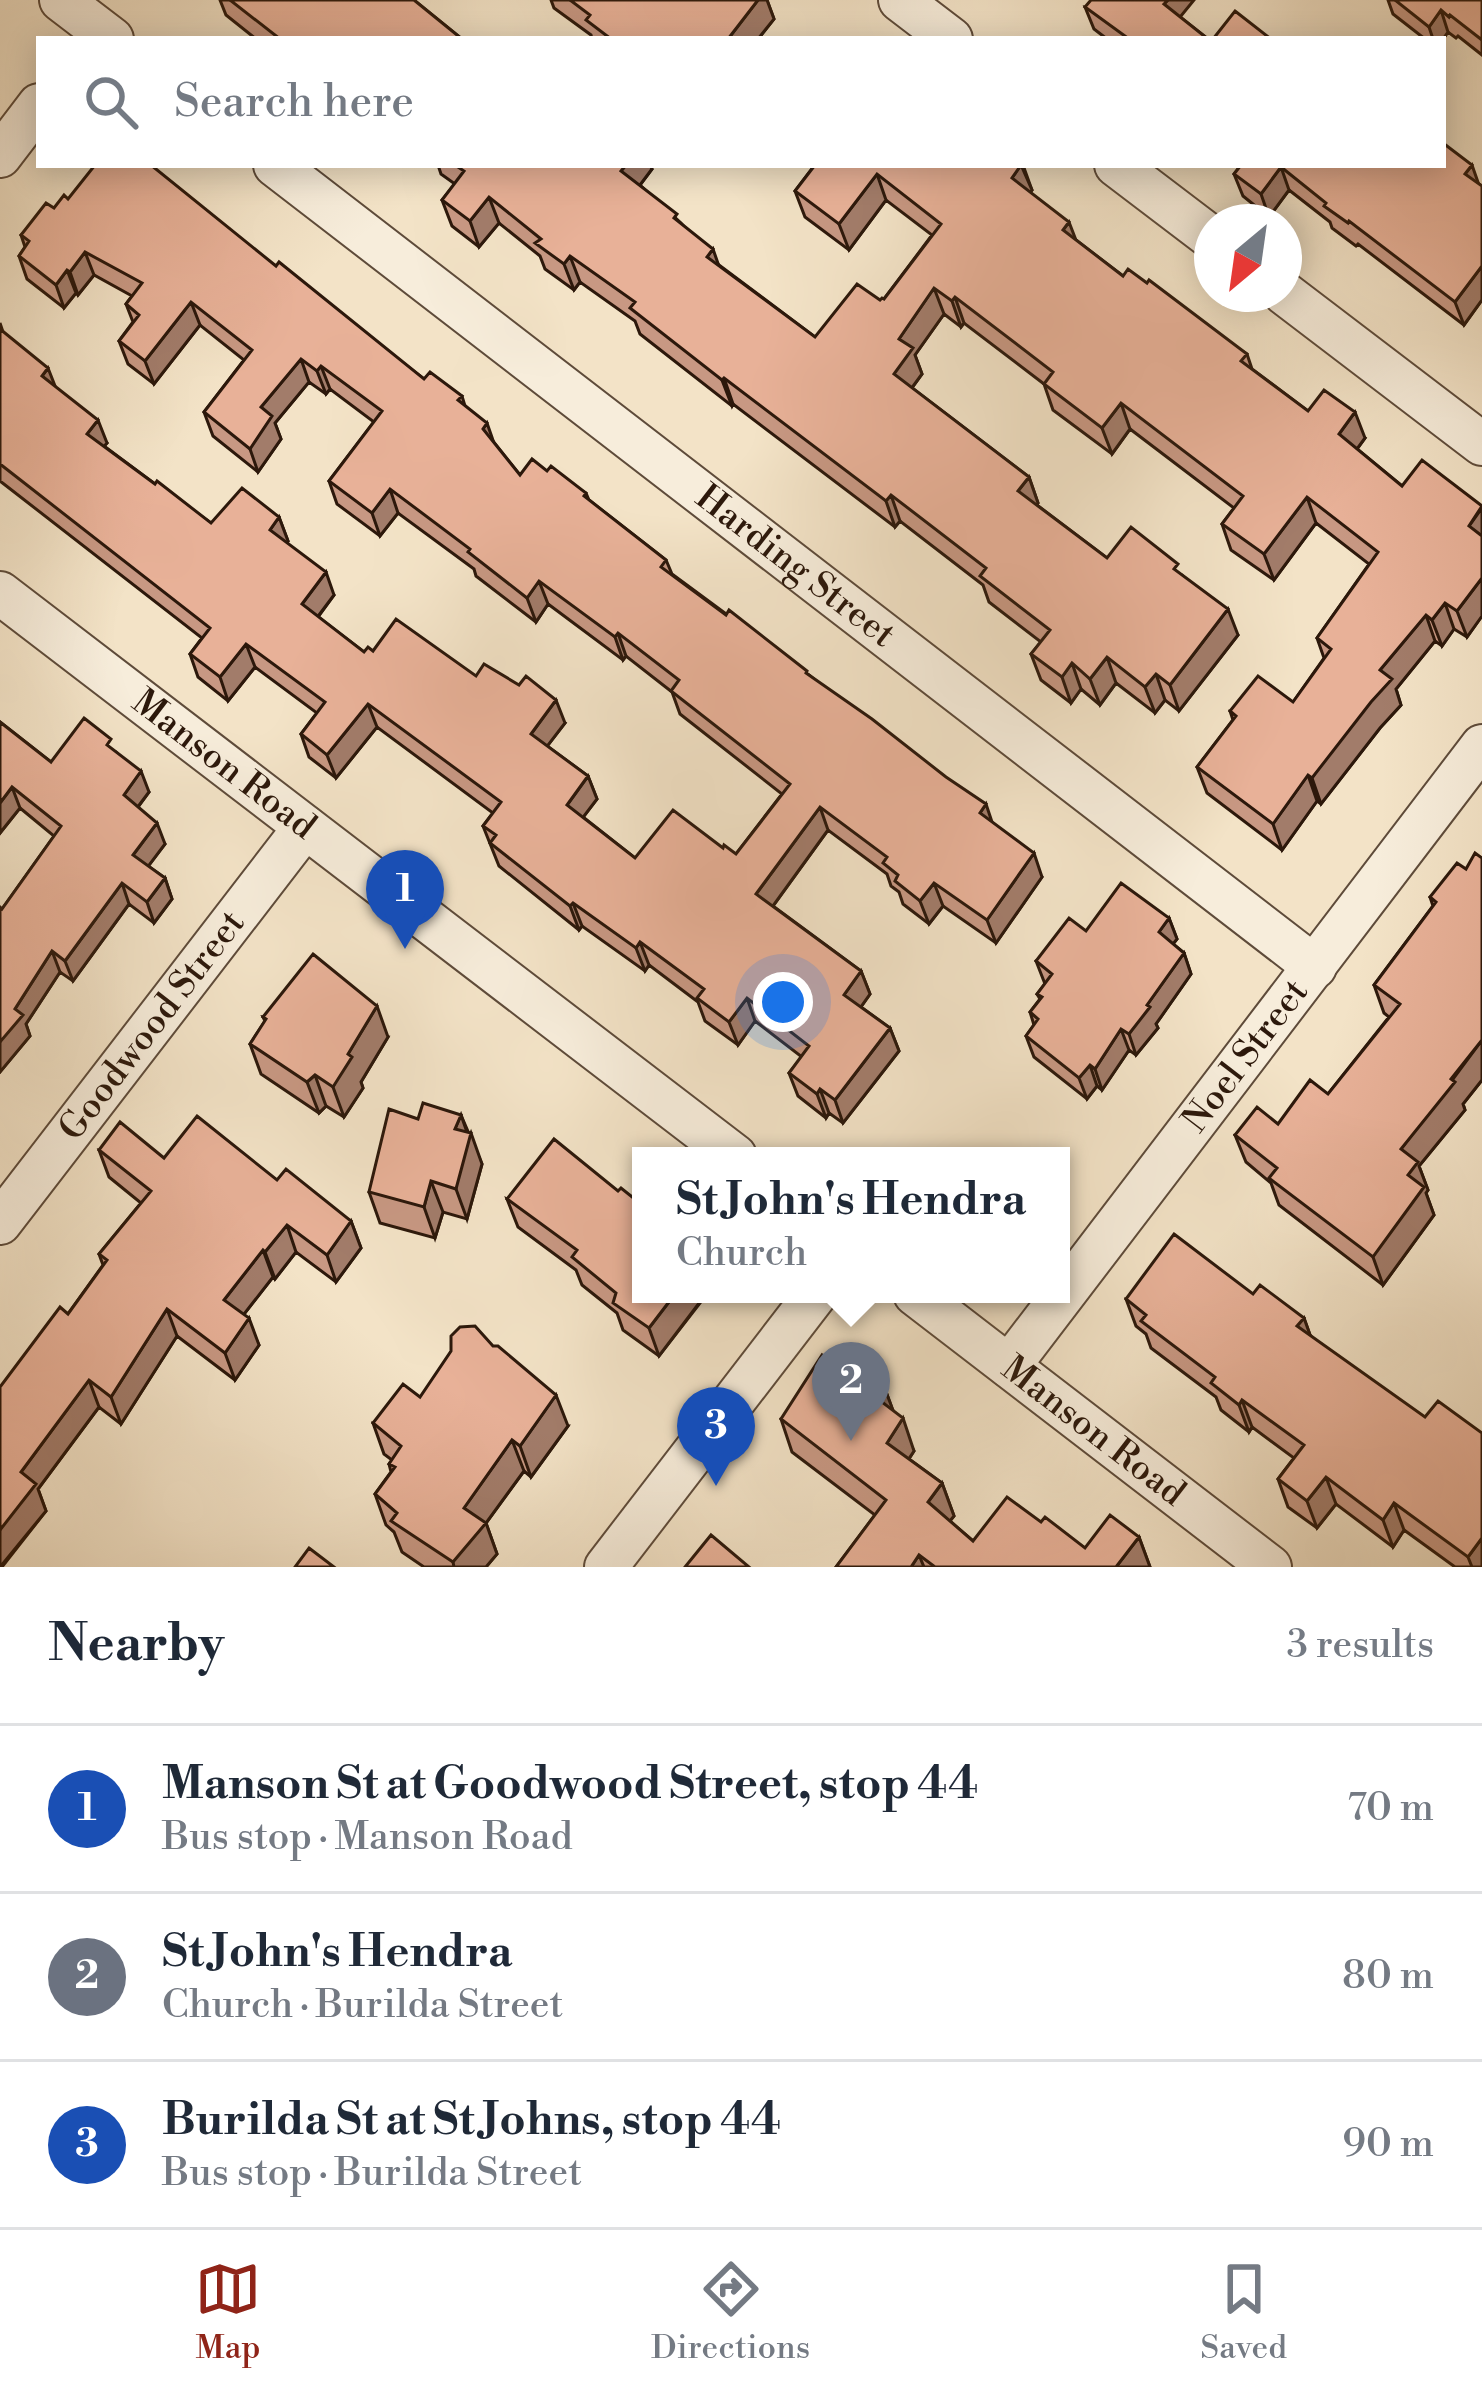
<!DOCTYPE html>
<html lang="en">
<head>
<meta charset="utf-8">
<style>
	:root { --surface:#fff; --page:#f2f2f3; --text:#1f2937; --muted:#747a83; --line:#e0e1e3; --accent:#8f2418 }
	body { margin:0; font-family:"Libre Bodoni",serif; background:var(--page); color:var(--text) }
	.compass { position:absolute; left:1194px; top:204px; width:108px; height:108px; border-radius:50%; background:var(--surface); box-shadow:0 6px 30px #0003; rotate:209deg }
	.you { position:absolute; left:783px; top:1002px; width:42px; height:42px; margin:-30px; border:9px solid #fff; border-radius:50%; background:#1a73e8; box-shadow:0 0 0 18px #1a73e833 }
	.badge { display:grid; place-items:center; width:78px; height:78px; border-radius:50%; background:var(--accent); color:#fff; font-size:39px; font-weight:700 }
	.pin { position:absolute; translate:-50% -99px; filter:drop-shadow(0 3px 6px #0008) }
	.pin::after { content:''; position:absolute; top:63px; width:42px; height:36px; background:inherit; clip-path:polygon(0 0,100% 0,50% 100%) }
	.popup { position:absolute; left:632px; top:1147px; width:438px; height:156px; box-sizing:border-box; display:grid; place-content:center; border-radius:0px; background:var(--surface); filter:drop-shadow(0 3px 9px #0005); font-size:39px; white-space:nowrap; color:var(--muted) }
	.popup b { font-size:45px; color:var(--text) }
	.popup::after { content:''; position:absolute; left:50%; top:100%; margin-left:-24px; border:24px solid transparent; border-top-color:var(--surface) }
	.list { margin:0; padding:0; list-style:none }
	h2 { display:flex; justify-content:space-between; align-items:center; height:156px; margin:0; padding:0 48px; font-size:51px }
	h2 small { font-size:39px; font-weight:400; color:var(--muted) }
	.list li { display:grid; grid-template-columns:78px 1fr auto; gap:36px; align-items:center; box-sizing:border-box; height:168px; padding:0 48px; border-top:3px solid var(--line) }
	.list b { display:block; font-size:45px; white-space:nowrap }
	.list p { margin:0; font-size:39px; white-space:nowrap; color:var(--muted) }
	.list em { font-size:39px; font-style:normal; color:var(--muted) }
	.icon { flex:none; width:66px; height:66px; fill:none; stroke:currentColor; stroke-width:2; stroke-linecap:round; stroke-linejoin:round }
	.map { position:relative; flex:none; width:1482px; height:1567px; overflow:hidden }
	.search { position:absolute; background:var(--surface); box-shadow:0 6px 30px #0003; left:36px; right:36px; top:36px; height:132px; display:flex; align-items:center; gap:30px; box-sizing:border-box; padding:0 42px; border-radius:0px; color:var(--muted); font-size:45px }
	.sheet { height:660px; background:var(--surface) }
	nav { display:flex; justify-content:space-around; align-items:center; box-sizing:border-box; height:168px; border-top:3px solid var(--line); background:var(--surface); font-size:33px; color:var(--muted) }
	nav a { display:grid; justify-items:center; gap:6px }
	nav .on { color:var(--accent) }
	.map>svg:first-child { display:block }
</style>
</head>
<body>
<div class="map">
<svg width="1482" height="1567" viewBox="0 0 1482 1567">
	<rect width="100%" height="100%" fill="#f3e3c7"/>
	<filter id="stains"><feTurbulence type="fractalNoise" baseFrequency=".00167" numOctaves="4"/><feColorMatrix values="0 0 0 0 .2 0 0 0 0 .09 0 0 0 0 .02 0 0 0 .5 -.17"/></filter>
	<radialGradient id="worn" r=".72"><stop offset=".6" stop-color="#630" stop-opacity="0"/><stop offset="1" stop-color="#630" stop-opacity=".3"/></radialGradient>
	<g fill="none" stroke-linecap="round" stroke-linejoin="round">
		<defs>
			<g id="minor">
				<path d="M61 0 112 39"/>
				<path d="M900 0 951 39"/>
				<path d="M0 156 39 105"/>
				<path id="s1" d="M275 165 1315 967"/>
				<path d="M1116 165 1212 238"/>
				<path d="M1284 293 1482 444"/>
				<path id="s2" d="M0 593 735 1156"/>
				<path id="s3" d="M0 1223 305 827"/>
				<path id="s4" d="M915 1294 1270 1567"/>
				<path id="s5" d="M1009 1366 1482 746"/>
				<path d="M606 1567 816 1294"/>
			</g>
		</defs>
		<use href="#minor" stroke="#5e4b3a" stroke-width="46"/>
		<use href="#minor" stroke="#f7eddb" stroke-width="42"/>
	</g>
	<path fill="#c89883" stroke="#2c180b" stroke-width="3" d="M220 0H414L462 39H256L226 15Z
		M551 0H767L774 19 758 39H592L591 35 554 8Z
		M1388 0H1482V55L1458 36 1456 38 1448 32 1443 39H1425L1393 14Z
		M1085 7 1180 17 1208 39H1107L1094 29Z
		M438 165H650L652 169 640 185 681 223 719 265 815 337 884 299 932 235 886 200 849 250 805 217 795 191 814 166 812 165H1023L1032 190 1030 192 1076 240 1123 276 1247 354 1252 369 1308 411 1365 438 1357 449 1402 486 1482 508V616L1467 637 1454 629 1442 646 1435 641 1396 689 1401 705 1380 728 1321 804 1317 801 1282 850 1207 793 1197 767 1233 720 1230 711 1293 702 1324 658 1317 638 1369 564 1316 523 1274 580 1231 550 1222 524 1234 508 1130 429 1112 454 1053 410 1044 384 964 323 961 327 944 314 915 355 922 374 912 388 1029 477 1038 503 1037 505 1107 558 1182 575 1238 635 1179 711 1165 700 1155 713 1116 683 1100 705 1081 689 1071 703 1041 680 1031 654 1041 642 989 602 983 585 900 521 895 527 733 404 732 406 640 334 635 321 580 282 574 290 545 269 540 256 499 223 479 247 452 226 442 200 455 184 441 174Z
		M1241 165 1479 184 1482 186V300L1464 325 1358 244 1356 246 1332 228 1330 222 1289 190 1269 217 1243 196 1234 174Z
		M68 199 276 266 424 379 462 396 465 406 520 475 547 471 586 493 589 500 666 560 672 574 809 675 992 823 1042 877 996 943 943 906 929 924 903 904 899 892 891 886 887 874 828 830 773 906 861 971 870 994 861 1007 890 1028 899 1051 843 1123 829 1113 826 1118 798 1096 789 1073 802 1057 755 1021 738 1045 705 1021 698 1002 649 965 645 971 582 926 579 930 499 866 483 826 493 813 377 727 336 778 309 757 301 734 317 713 255 667 228 701 198 677 190 654 202 638 0 481V323L3 332 107 443 104 446 155 484 211 523 279 517 288 541 286 542 334 595 318 617 364 652 373 651 476 676 565 723 547 746 588 776 597 799 583 817 635 858 723 848 736 854 782 794 680 714 672 692 626 656 623 660 548 604 536 622 476 576 474 569 398 513 380 536 337 504 329 481 374 422 330 389 326 394 309 382 275 423 281 439 258 472 213 436 204 412 244 360 200 325 154 384 128 364 119 341 133 322 126 304 132 296 94 275 78 295 76 293 64 308 27 279 19 256 25 247 21 235Z
		M0 722 51 762 116 752 149 792 138 807 165 844 148 866 165 878 172 899 154 923 129 904 73 981 60 972 26 1024 30 1036 0 1072 2 909 54 836 20 808 0 833Z
		M1482 858V1080L1463 1104 1465 1110 1419 1166 1428 1190 1426 1193 1434 1215 1383 1285 1279 1205 1271 1183 1246 1162 1235 1135 1278 1124 1328 1094 1389 1017 1384 1013 1374 985 1433 906 1430 897Z
		M1169 918 1177 939 1173 944 1184 953 1191 974 1156 1024 1158 1028 1136 1055 1129 1050 1102 1090 1097 1086 1087 1099 1034 1057 1026 1036 1034 1025 1030 1012 1040 999 1037 994 1045 984 1036 961 1086 931Z
		M263 1017 388 1037 361 1082 363 1088 344 1117 326 1106 319 1113 261 1074 250 1044 265 1021Z
		M461 1115 482 1164 467 1219 443 1212 435 1238 380 1223 369 1192 418 1119Z
		M99 1150 164 1158 277 1180 351 1221 361 1248 336 1282 296 1252 275 1279 273 1277 244 1314 259 1345 235 1380 177 1336 121 1424 99 1407 38 1489 46 1511 2 1567 68 1314 103 1265 99 1254 141 1203 109 1177Z
		M507 1199 707 1294 659 1356 623 1330 617 1313 582 1285 576 1270 518 1227Z
		M1253 1294 1304 1318 1310 1335 1482 1567H1455L1404 1530 1393 1547 1336 1504 1317 1528 1288 1507 1278 1479 1294 1458 1252 1427 1249 1432 1221 1410 1216 1397 1151 1348 1146 1334 1136 1326 1126 1299Z
		M885 1389 893 1411 914 1451 909 1459 942 1483 954 1516 950 1521 973 1541 1041 1522 1085 1548 1139 1537 1150 1567H836L875 1515 792 1452 781 1419Z
		M373 1423 568 1426 531 1477 524 1471 486 1523 497 1554 486 1567H424L402 1552 394 1532 386 1525 375 1494 391 1472 389 1464 392 1460 384 1454Z"/>
	<path fill="#a27c6a" stroke="#2c180b" stroke-width="3" d="M758 0H767L774 19 758 39H728Z
		M1168 0H1194L1172 27 1164 4Z
		M1441 10 1448 32 1443 39H1433L1429 27Z
		M626 165H650L652 169 631 197 621 171Z
		M1021 165 1032 190 1021 204 1012 178Z
		M1472 165 1480 188 1465 174Z
		M1281 167 1289 190 1269 217 1261 194Z
		M877 174 886 200 849 250 839 224Z
		M489 197 499 223 479 247 470 221Z
		M1069 222 1079 248 1063 230Z
		M713 249 722 275 707 257Z
		M85 252 94 275 78 295 70 272Z
		M570 256 580 282 574 290 564 264Z
		M1482 266V300L1464 325 1455 302Z
		M67 270 76 293 64 308 56 285Z
		M934 288 944 314 915 355 922 374 903 400 894 374 899 339Z
		M955 297 964 323 961 327 952 301Z
		M191 302 200 325 154 384 145 361Z
		M301 359 309 382 275 423 281 439 258 472 250 449 261 407Z
		M321 366 330 389 326 394 317 371Z
		M48 368 57 391 42 376Z
		M724 378 733 404 732 406 722 380Z
		M1121 403 1130 429 1112 454 1102 428Z
		M1355 412 1365 438 1349 460 1339 434Z
		M98 420 107 443 95 457 87 434Z
		M487 423 495 446 483 429Z
		M1029 477 1038 503 1028 517 1018 491Z
		M390 489 398 513 380 536 372 513Z
		M891 495 900 521 895 527 886 501Z
		M1307 497 1316 523 1274 580 1264 554Z
		M1482 508V547L1469 526Z
		M279 517 288 541 279 553 270 530Z
		M326 572 334 595 310 627 302 604Z
		M1482 578V616L1467 637 1457 611Z
		M539 581 548 604 536 622 527 598Z
		M1445 603 1454 629 1442 646 1432 620Z
		M1228 609 1238 635 1179 711 1170 685Z
		M1426 615 1435 641 1396 689 1401 705 1380 728 1321 804 1312 778 1380 670Z
		M618 633 626 656 623 660 615 637Z
		M246 644 255 667 228 701 220 677Z
		M1107 657 1116 683 1100 705 1090 679Z
		M1072 663 1081 689 1071 703 1062 677Z
		M1156 674 1165 700 1155 713 1145 687Z
		M556 700 565 723 539 757 531 734Z
		M368 704 377 727 336 778 327 755Z
		M141 771 149 792 131 816 124 795Z
		M1308 775 1317 801 1282 850 1273 824Z
		M588 776 597 799 575 828 567 805Z
		M12 787 20 808 0 833V803Z
		M986 804 994 828 980 813Z
		M820 807 828 830 765 917 756 894Z
		M157 823 165 844 141 876 133 855Z
		M1034 853 1042 877 996 943 987 920Z
		M165 878 172 899 154 923 147 902Z
		M122 883 129 904 73 981 65 961Z
		M934 883 943 906 929 924 920 901Z
		M573 903 582 926 579 930 570 906Z
		M1169 918 1177 939 1166 953 1159 932Z
		M640 942 649 965 645 971 636 948Z
		M52 951 60 972 26 1024 30 1036 0 1072V1042L15 1009Z
		M1184 953 1191 974 1156 1024 1158 1028 1136 1055 1129 1034 1147 1005Z
		M861 971 870 994 853 1018 844 995Z
		M747 998 755 1021 738 1045 729 1022Z
		M377 1006 388 1037 361 1082 363 1088 344 1117 333 1087 348 1054Z
		M890 1028 899 1051 843 1123 835 1100Z
		M1121 1029 1129 1050 1102 1090 1095 1069Z
		M1482 1040V1080L1463 1104 1465 1110 1419 1166 1428 1190 1426 1193 1434 1215 1383 1285 1373 1257 1408 1175 1401 1149Z
		M1090 1065 1097 1086 1087 1099 1079 1078Z
		M315 1075 326 1106 319 1113 307 1082Z
		M820 1089 829 1113 826 1118 817 1094Z
		M461 1115 469 1138 471 1133 482 1164 467 1219 456 1189 455 1129Z
		M431 1181 443 1212 435 1238 424 1207Z
		M351 1221 361 1248 336 1282 327 1255Z
		M287 1225 296 1252 275 1279 265 1252Z
		M263 1250 273 1277 234 1327 224 1300Z
		M675 1294H706L659 1356 649 1328Z
		M167 1309 177 1336 121 1424 111 1397Z
		M249 1318 259 1345 235 1380 225 1353Z
		M1304 1318 1314 1346 1297 1326Z
		M89 1380 99 1407 38 1489 46 1511 0 1567V1530L21 1472Z
		M885 1389 897 1421 878 1399Z
		M556 1395 568 1426 531 1477 520 1446Z
		M1242 1400 1252 1427 1249 1432 1239 1405Z
		M903 1418 914 1451 898 1475 887 1443Z
		M512 1440 524 1471 486 1523 497 1554 486 1567H454L453 1562 464 1508Z
		M1326 1477 1336 1504 1317 1528 1307 1501Z
		M942 1483 954 1516 939 1534 928 1502Z
		M1394 1503 1404 1530 1393 1547 1383 1520Z
		M1139 1537 1150 1567H1116Z
		M1482 1538V1567H1472L1468 1557Z
		M919 1555 924 1567H911Z"/>
	<path fill="#e8b198" stroke="#2c180b" stroke-width="3" d="M230 0H414L462 39H280Z
		M570 0H758L728 39H611L586 20 590 15Z
		M1091 0H1168L1164 4 1208 39H1129L1085 7Z
		M1395 0H1482V40L1450 15 1449 17 1441 10 1429 27Z
		M1235 11 1271 39H1213Z
		M1443 143 1472 165 1465 174 1482 186V266L1455 302 1349 221 1348 223 1324 206 1326 203 1281 167 1261 194 1234 174 1241 165H1443Z
		M95 165H151L276 266 279 262 424 379 430 372 462 396 458 400 487 423 483 429 520 475 532 459 547 471 551 466 586 493 584 496 666 560 661 567 726 615 729 610 807 671 806 673 872 719 946 777 986 804 980 813 1034 853 987 920 934 883 920 901 895 881 898 875 883 863 887 857 820 807 756 894 861 971 844 995 890 1028 835 1100 820 1089 817 1094 789 1073 809 1046 747 998 729 1022 697 998 704 989 640 942 636 948 573 903 570 906 490 843 496 835 483 826 501 802 368 704 327 755 301 734 325 702 246 644 220 677 190 654 210 628 0 464V329L48 368 42 376 98 420 87 434 155 484 157 481 211 523 242 488 279 517 270 530 326 572 302 604 364 652 368 647 373 651 396 619 476 676 484 664 519 685 526 676 556 700 531 734 588 776 567 805 635 858 673 810 723 848 724 845 736 854 790 784 671 691 679 680 618 633 615 637 539 581 527 598 468 552 470 549 390 489 372 513 329 481 382 411 321 366 317 371 301 359 261 407 272 416 250 449 204 412 252 350 191 302 145 361 119 341 139 315 126 304 142 283 85 252 70 272 67 270 56 285 19 256 29 241 21 235 46 203 54 208 64 195 68 199Z
		M455 165H626L621 171 677 214 674 218 713 249 707 257 815 337 857 284 880 300 882 298 884 299 941 224 877 174 839 224 795 191 815 165H1021L1012 178 1069 222 1063 230 1123 276 1128 269 1147 283 1149 280 1247 354 1241 361 1308 411 1324 390 1355 412 1339 434 1402 486 1422 460 1482 506 1469 526 1482 536V578L1457 611 1445 603 1432 620 1426 615 1380 670 1392 679 1371 702 1312 778 1308 775 1273 824 1197 767 1236 716 1230 711 1258 676 1293 702 1331 649 1317 638 1378 552 1307 497 1264 554 1222 524 1243 496 1121 403 1102 428 1044 384 1053 372 955 297 952 301 934 288 899 339 913 348 894 374 1029 477 1018 491 1107 558 1131 527 1178 564 1174 569 1228 609 1170 685 1156 674 1145 687 1107 657 1090 679 1072 663 1062 677 1031 654 1050 630 980 576 986 568 891 495 886 501 724 378 722 380 630 308 635 302 570 256 564 264 535 243 541 239 489 197 470 221 442 200 464 171Z
		M84 718 111 739 107 745 141 771 124 795 157 823 133 855 165 878 147 902 122 883 65 961 52 951 15 1009 23 1015 0 1042V907L2 909 61 826 12 787 0 803V722L51 762Z
		M1475 853 1482 858V1040L1451 1079 1455 1082 1401 1149 1418 1162 1408 1175 1424 1187 1373 1257 1269 1178 1277 1168 1235 1135 1257 1107 1278 1124 1310 1080 1328 1094 1400 1004 1374 985 1436 902 1430 897 1457 863 1466 869Z
		M1121 883 1169 918 1159 932 1184 953 1147 1005 1150 1007 1129 1034 1121 1029 1095 1069 1090 1065 1079 1078 1026 1036 1038 1019 1030 1012 1042 997 1037 994 1052 974 1036 961 1069 918 1086 931Z
		M313 954 377 1006 348 1054 352 1057 333 1087 315 1075 307 1082 250 1044 266 1019 263 1017Z
		M423 1103 461 1115 455 1129 471 1133 456 1189 431 1181 424 1207 369 1192 389 1109 418 1119Z
		M197 1116 277 1180 286 1169 351 1221 327 1255 287 1225 265 1252 263 1250 224 1300 249 1318 225 1353 167 1309 111 1397 89 1380 21 1472 36 1484 0 1530V1387L60 1307 68 1314 107 1260 99 1254 151 1191 99 1150 120 1122 164 1158Z
		M554 1139 618 1191 621 1188 641 1204V1294H675L649 1328 613 1303 616 1293 572 1257 577 1250 507 1199Z
		M1174 1234 1253 1294 1260 1285 1304 1318 1297 1326 1425 1417 1438 1401 1482 1433V1538L1468 1557 1394 1503 1383 1520 1326 1477 1307 1501 1278 1479 1304 1445 1242 1400 1239 1405 1211 1383 1215 1377 1141 1321 1146 1315 1126 1299Z
		M475 1326 493 1346H498L556 1395 520 1446 512 1440 464 1508 486 1523 453 1562 391 1521 397 1513 375 1494 395 1467 389 1464 401 1446 373 1423 403 1384 420 1397 451 1351V1336L460 1327Z
		M822 1355 835 1366 842 1355 885 1389 878 1399 903 1418 887 1443 942 1483 928 1502 973 1541 1007 1497 1041 1522 1045 1517 1085 1548 1110 1515 1139 1537 1116 1567H935L919 1555 911 1567H836L886 1500 781 1419Z
		M711 1535 749 1567H685Z
		M309 1548 334 1567H295Z"/>
	<g text-anchor="middle" dominant-baseline="central" stroke-width="9" stroke-linejoin="round" paint-order="stroke">
		<g font-size="36" fill="#2c180b" stroke="#f7eddb">
			<text stroke="none"><textPath href="#s1" startOffset="657">Harding Street</textPath></text>
			<text stroke="none"><textPath href="#s2" startOffset="282">Manson Road</textPath></text>
			<text stroke="none"><textPath href="#s3" startOffset="249">Goodwood Street</textPath></text>
			<text stroke="none"><textPath href="#s5" startOffset="390">Noel Street</textPath></text>
			<text stroke="none"><textPath href="#s4" startOffset="225">Manson Road</textPath></text>
		</g>
	</g>
	<rect width="100%" height="100%" filter="url(#stains)"/>
	<rect width="100%" height="100%" fill="url(#worn)"/>
</svg>
<svg class="compass" viewBox="-18 -18 36 36"><path d="M0-13l5 13h-10z" fill="#e53935"/><path d="M0 13l5-13h-10z" fill="#747a83"/></svg>
<div class="you"></div>
<div class="pin badge" style="left:405px;top:949px;background:#1a4fb4">1</div>
<div class="pin badge" style="left:851px;top:1441px;background:#6b7280">2</div>
<div class="popup"><b>St John's Hendra</b>Church</div>
<div class="pin badge" style="left:716px;top:1486px;background:#1a4fb4">3</div>
<div class="search"><svg class="icon" aria-label="search" viewBox="0 0 24 24"><circle cx="10" cy="10" r="6"/><path d="M15 15l6 6"/></svg>Search here</div>
</div>
<section class="sheet">
<h2>Nearby<small>3 results</small></h2>
<ul class="list">
<li><span class="badge" style="background:#1a4fb4">1</span><div><b>Manson St at Goodwood Street, stop 44</b><p>Bus stop · Manson Road</p></div><em>70 m</em></li>
<li><span class="badge" style="background:#6b7280">2</span><div><b>St John's Hendra</b><p>Church · Burilda Street</p></div><em>80 m</em></li>
<li><span class="badge" style="background:#1a4fb4">3</span><div><b>Burilda St at St Johns, stop 44</b><p>Bus stop · Burilda Street</p></div><em>90 m</em></li>
</ul>
</section>
<nav>
<a class="on"><svg class="icon" aria-label="map" viewBox="0 0 24 24"><path d="M3 6l6-2 6 2 6-2v14l-6 2-6-2-6 2zM9 4v14M15 6v14"/></svg>Map</a>
<a><svg class="icon" aria-label="directions" viewBox="0 0 24 24"><path d="M12 3l9 9-9 9-9-9zM9 14v-3h6M13 9l2 2-2 2"/></svg>Directions</a>
<a><svg class="icon" aria-label="saved" viewBox="0 0 24 24"><path d="M7 4h10v16l-5-4-5 4z"/></svg>Saved</a>
</nav>
</body>
</html>
